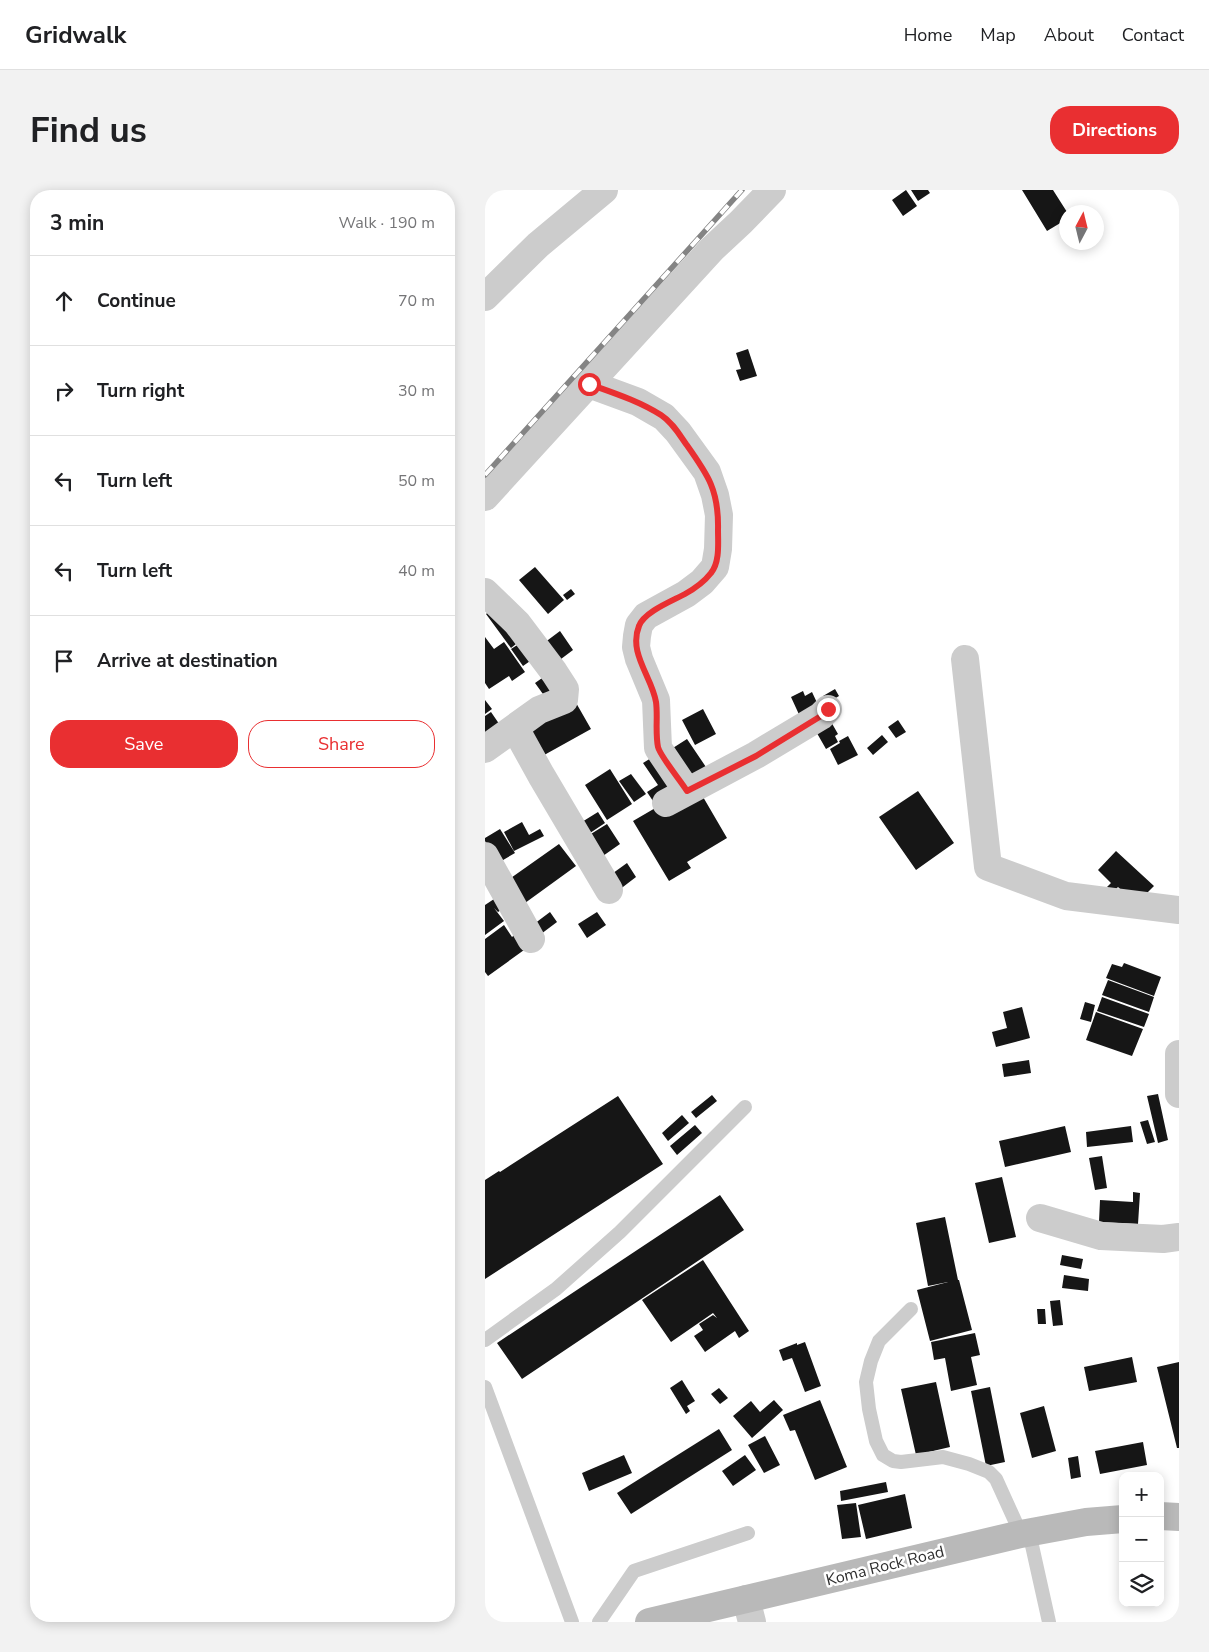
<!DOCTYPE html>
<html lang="en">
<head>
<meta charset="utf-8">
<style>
	:root { --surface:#fff; --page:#f2f2f2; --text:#202124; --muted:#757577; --line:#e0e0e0; --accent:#e92f31 }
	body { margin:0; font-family:"Nunito Sans",sans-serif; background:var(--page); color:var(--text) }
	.controls { position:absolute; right:15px; bottom:15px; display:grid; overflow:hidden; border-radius:10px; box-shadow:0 2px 12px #0003 }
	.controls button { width:45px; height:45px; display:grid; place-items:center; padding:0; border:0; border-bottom:1px solid var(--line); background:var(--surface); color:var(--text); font:25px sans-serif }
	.compass { position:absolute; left:574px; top:15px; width:45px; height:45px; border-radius:50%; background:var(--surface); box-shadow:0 2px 12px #0003; rotate:7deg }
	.stop { position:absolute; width:15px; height:15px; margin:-11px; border:4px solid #e92f31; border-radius:50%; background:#fff }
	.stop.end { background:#e92f31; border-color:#fff; box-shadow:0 1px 5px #0008 }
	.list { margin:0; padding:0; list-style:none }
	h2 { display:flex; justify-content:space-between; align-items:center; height:65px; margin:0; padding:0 20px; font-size:21px }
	h2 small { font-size:16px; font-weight:400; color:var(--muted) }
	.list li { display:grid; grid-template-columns:32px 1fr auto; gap:15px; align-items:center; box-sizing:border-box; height:90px; padding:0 20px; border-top:1px solid var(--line) }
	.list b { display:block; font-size:19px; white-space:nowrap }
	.list em { font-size:16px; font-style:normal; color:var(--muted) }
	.actions { display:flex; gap:10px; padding:15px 20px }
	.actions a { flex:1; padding:11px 0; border:1px solid var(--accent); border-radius:20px; text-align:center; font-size:18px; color:var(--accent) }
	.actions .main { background:var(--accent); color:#fff }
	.icon { flex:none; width:28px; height:28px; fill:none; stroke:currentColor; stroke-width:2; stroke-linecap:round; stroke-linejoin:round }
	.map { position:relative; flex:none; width:694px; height:1432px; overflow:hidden; border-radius:20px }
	header { display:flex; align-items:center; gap:30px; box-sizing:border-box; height:70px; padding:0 25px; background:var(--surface); border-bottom:1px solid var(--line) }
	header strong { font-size:24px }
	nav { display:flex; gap:28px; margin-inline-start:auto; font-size:18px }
	.intro { display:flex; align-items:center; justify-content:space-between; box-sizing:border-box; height:120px; padding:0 30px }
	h1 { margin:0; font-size:35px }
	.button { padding:12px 22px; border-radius:20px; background:var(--accent); color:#fff; font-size:18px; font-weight:700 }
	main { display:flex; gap:30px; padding:0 30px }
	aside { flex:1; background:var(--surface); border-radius:20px; box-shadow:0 2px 12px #0003 }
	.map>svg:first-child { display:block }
</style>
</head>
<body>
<header>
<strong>Gridwalk</strong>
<nav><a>Home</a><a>Map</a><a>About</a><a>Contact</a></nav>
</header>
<div class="intro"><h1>Find us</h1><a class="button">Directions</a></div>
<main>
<aside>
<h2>3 min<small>Walk · 190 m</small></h2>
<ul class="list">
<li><svg class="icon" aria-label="ahead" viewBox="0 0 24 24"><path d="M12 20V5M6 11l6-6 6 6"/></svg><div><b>Continue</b></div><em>70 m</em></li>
<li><svg class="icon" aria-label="right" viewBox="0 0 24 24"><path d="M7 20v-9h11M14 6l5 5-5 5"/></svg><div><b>Turn right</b></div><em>30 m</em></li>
<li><svg class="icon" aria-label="left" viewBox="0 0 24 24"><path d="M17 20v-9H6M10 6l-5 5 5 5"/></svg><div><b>Turn left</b></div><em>50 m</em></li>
<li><svg class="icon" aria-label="left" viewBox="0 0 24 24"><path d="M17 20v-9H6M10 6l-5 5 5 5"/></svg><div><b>Turn left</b></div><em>40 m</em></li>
<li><svg class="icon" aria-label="arrive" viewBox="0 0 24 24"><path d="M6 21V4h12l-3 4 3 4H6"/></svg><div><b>Arrive at destination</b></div></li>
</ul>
<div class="actions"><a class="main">Save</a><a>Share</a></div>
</aside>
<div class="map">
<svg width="694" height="1432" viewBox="0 0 694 1432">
	<rect width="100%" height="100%" fill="#fff"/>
	<path fill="#161616" d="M421 0 432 16 418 26 407 10Z
		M426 0H443L445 3 433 11Z
		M537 0H568L582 22V29L562 41Z
		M263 159 272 186 255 191 251 180 256 179 251 163Z
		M50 377 79 410 63 424 34 390Z
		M86 399 90 404 82 410 78 405Z
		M11 416 36 450 26 458 1 424Z
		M75 441 88 460 68 475 55 456Z
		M0 447 9 459 19 452 40 482 27 491 24 486 4 499 0 493Z
		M37 452 48 469 38 476 26 459Z
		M60 486 73 504 63 511 50 493Z
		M350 499 354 506 349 509 344 518 338 506Z
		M318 501 320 506 327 502 334 517 317 531 306 507Z
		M0 510 7 519 0 524Z
		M90 511 106 539 52 569 36 540Z
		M218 519 231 544 210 555 197 530Z
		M6 522 19 541 0 553V526Z
		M345 530 353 544 350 546 353 552 341 559 329 538Z
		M413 530 421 542 411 548 403 537Z
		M397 545 403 552 388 565 382 558Z
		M363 546 373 565 353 575 345 559 355 553 354 551Z
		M202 549 223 580 201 595 180 563Z
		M171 565 191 597 168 611 162 602 173 595 158 573Z
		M125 579 147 614 122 630 100 595Z
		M146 584 161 604 149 612 134 591Z
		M214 600 242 648 202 672 206 678 184 691 148 631 172 617Z
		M433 601 469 653 431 680 394 627Z
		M113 622 120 633 99 647 92 635Z
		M37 632 44 645 55 639 59 646 29 661 19 642Z
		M122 634 135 654 115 668 101 647Z
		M15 639 30 663 13 673 0 651V648Z
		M74 654 91 676 40 713 23 690Z
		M631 661 669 696 651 714 633 697 628 702 622 697 626 693 613 680Z
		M142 673 151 687 134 700 124 686Z
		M15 705 22 716 13 722 9 718 19 731 0 745V715Z
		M65 722 72 732 56 744 49 734Z
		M112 722 121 735 102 748 93 734Z
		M19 735 27 747 35 740 46 755 3 786 0 782V749Z
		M639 773 676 787 669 806 621 788 627 774 637 777Z
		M623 790 669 807 664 822 617 805Z
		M617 807 664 824 659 837 612 821Z
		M600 812 610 815 606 832 595 829Z
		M537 817 545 848 511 857 507 842 522 838 518 822Z
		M611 822 658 839 647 866 601 850Z
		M544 870 546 883 519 887 517 874Z
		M673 904 683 950 673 953 662 906Z
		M227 905 232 911 211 928 206 922Z
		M133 906 178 974 0 1089V990L14 981 15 982Z
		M197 925 204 933 183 951 177 943Z
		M663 930 670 952 662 954 655 932Z
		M210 935 217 943 192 965 185 956Z
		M580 936 586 962 520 977 514 951Z
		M646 936 648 952 602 957 601 942Z
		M617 966 622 998 610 1000 604 968Z
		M517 987 531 1047 504 1053 490 993Z
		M648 1002 655 1003 653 1034 614 1032 615 1010 648 1012Z
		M235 1005 259 1040 37 1189 12 1153Z
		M460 1027 473 1090H474L487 1140 445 1151 432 1100 463 1092 443 1096 431 1033Z
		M577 1065 598 1069 596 1079 575 1075Z
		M218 1070 264 1141 254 1148 250 1141 220 1162 209 1146 218 1140 214 1134 228 1125 232 1128 228 1123 186 1152 157 1110Z
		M579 1085 604 1089 603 1101 577 1098Z
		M575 1110 578 1135 568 1136 565 1111Z
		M552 1119H560L561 1134H553Z
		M490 1143 495 1165 486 1167 492 1195 466 1201 460 1168 449 1170 446 1152Z
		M320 1152 336 1196 320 1202 307 1168 298 1171 294 1160 312 1153V1155Z
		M647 1167 652 1192 604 1201 599 1177Z
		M694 1172V1258H692L672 1177Z
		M197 1190 210 1211 202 1216 205 1221 201 1224 185 1198Z
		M451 1192 465 1257 431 1265 416 1199Z
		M505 1197 520 1272 501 1276 486 1201Z
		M234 1198 243 1208 235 1214 226 1204Z
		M289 1210 298 1220 267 1248 248 1226 266 1211 275 1222Z
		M335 1210 362 1277 330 1290 310 1240 305 1241 298 1225Z
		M559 1216 571 1261 547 1268 535 1223Z
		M234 1239 247 1260 146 1324 132 1303Z
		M280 1246 295 1275 279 1283 263 1255Z
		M658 1252 662 1275 615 1284 610 1261Z
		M139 1265 147 1283 104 1301 97 1283Z
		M260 1265 271 1280 248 1296 237 1281Z
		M593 1266 596 1287 586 1289 583 1268Z
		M401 1292 403 1302 356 1311 355 1301Z
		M420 1304 427 1338 381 1349 373 1315Z
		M371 1313 376 1347 357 1349 352 1315Z"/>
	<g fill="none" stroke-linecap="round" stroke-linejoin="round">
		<path stroke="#ccc" stroke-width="14" d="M426 1119 394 1151 386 1171 381 1192 384 1219 391 1251 398 1265 408 1271 416 1272 458 1267 484 1274 504 1282 511 1289 536 1344
			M0 1150 71 1099 135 1042 260 917
			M0 1197 87 1432
			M544 1342 564 1432
			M114 1432 149 1381 263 1343"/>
		<path stroke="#ccc" stroke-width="28" d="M0 107 53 55 119 0
			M104 194 153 212 179 227 193 242 222 282 230 305 234 325 233 359 230 377 217 392 201 404 161 426 154 435 152 446 151 457 154 469 171 510 173 558 202 601
			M0 307 227 59 256 32 287 0
			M0 402 32 433 69 482 80 499 79 510 54 520 0 559
			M480 469 503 677 581 706 694 720
			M30 538 56 585 124 700
			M181 613 271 565 336 526 343 519
			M0 666 46 749
			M694 864V904
			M555 1028 616 1046 678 1049 694 1047
			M261 1409 267 1432"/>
		<path stroke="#b9b9b9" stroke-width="28" d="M675 1326 694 1327
			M164 1432 536 1344 601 1332 638 1329"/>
		<defs>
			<path id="rail" d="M0 285 257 0"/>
		</defs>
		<use href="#rail" stroke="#848484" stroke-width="5.5"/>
		<use href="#rail" stroke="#fff" stroke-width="4" stroke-dasharray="11" stroke-linecap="butt"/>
	</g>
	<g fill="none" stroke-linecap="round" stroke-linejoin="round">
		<path stroke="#e92f31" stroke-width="6" d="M104 194C129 203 154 211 176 225 187 232 194 244 201 254 223 285 234 300 233 340 233 353 235 372 226 383 219 392 209 399 200 404 187 411 159 422 154 436 143 463 167 487 171 512 173 526 170 542 173 557 175 566 196 591 202 601L271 566 336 526 343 519"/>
	</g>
	<g text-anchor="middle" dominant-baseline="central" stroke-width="5" stroke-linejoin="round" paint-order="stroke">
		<g font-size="16" fill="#2f2f2f" stroke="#fff">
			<text transform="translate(400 1376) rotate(-14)">Koma Rock Road</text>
		</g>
	</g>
</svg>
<div class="controls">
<button>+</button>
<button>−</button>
<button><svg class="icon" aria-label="layers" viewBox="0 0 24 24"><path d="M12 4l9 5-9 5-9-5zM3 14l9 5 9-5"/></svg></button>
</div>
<svg class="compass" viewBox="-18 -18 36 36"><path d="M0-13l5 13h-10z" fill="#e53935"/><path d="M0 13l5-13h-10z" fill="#757577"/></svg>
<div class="stop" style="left:104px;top:194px"></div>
<div class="stop end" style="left:343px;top:519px"></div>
</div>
</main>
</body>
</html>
